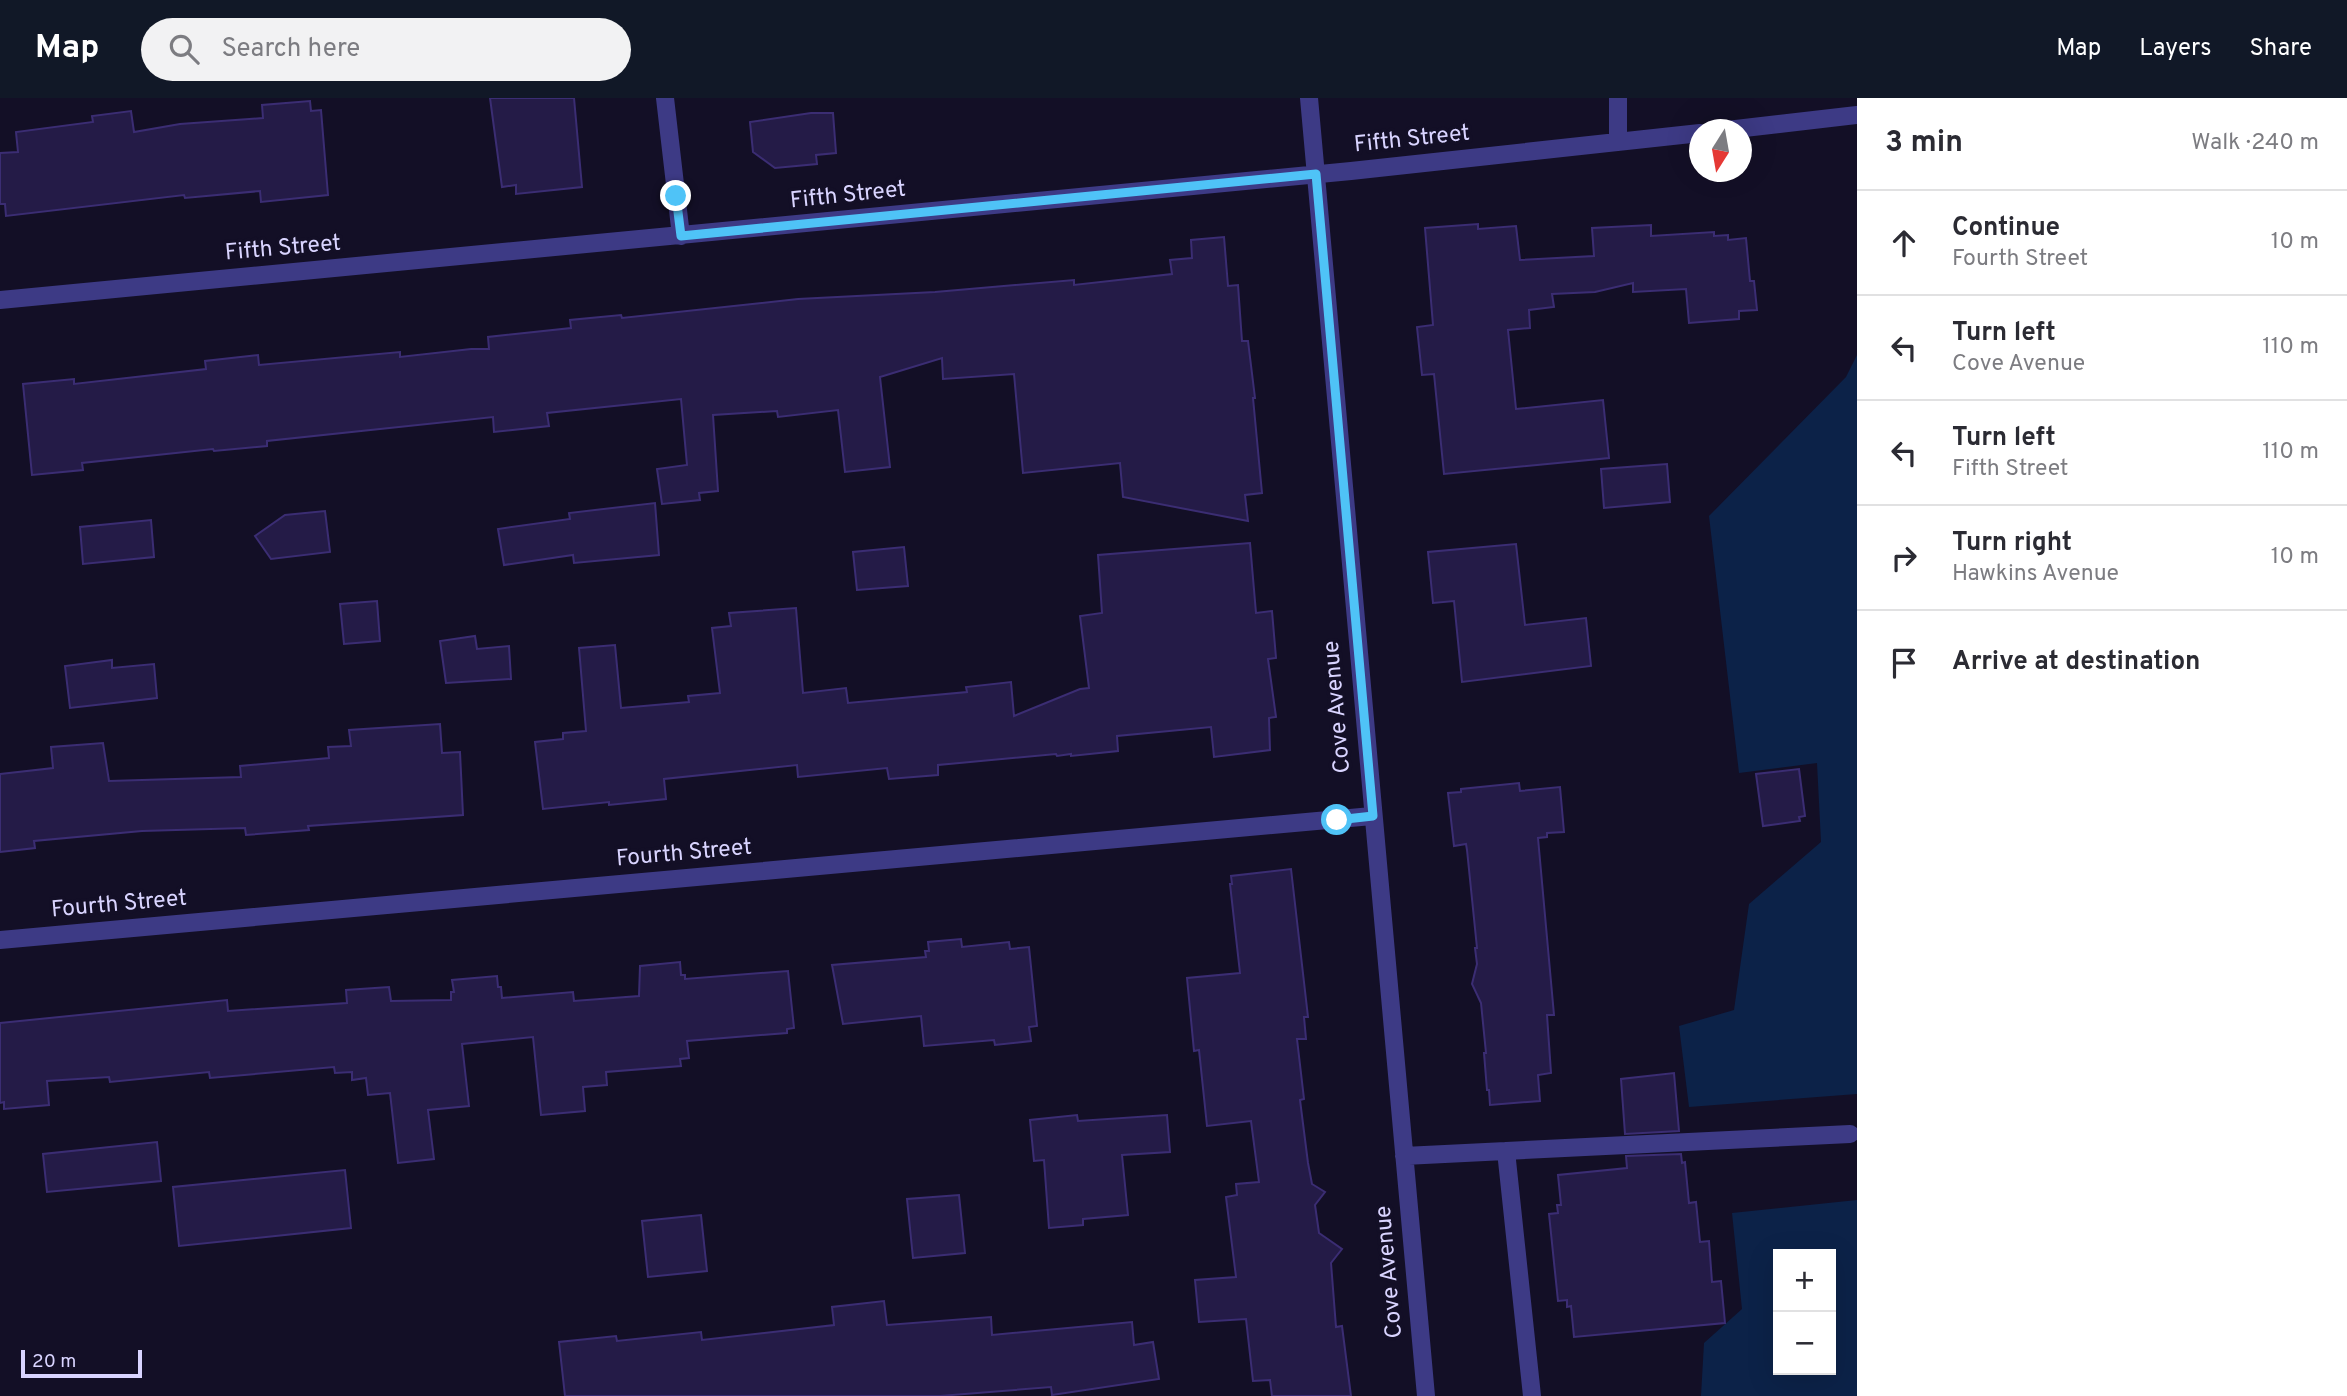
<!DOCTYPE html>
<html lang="en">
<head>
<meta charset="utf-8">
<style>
	:root { --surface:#fff; --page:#f2f2f3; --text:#2b2b33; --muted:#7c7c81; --line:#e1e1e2; --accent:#111827 }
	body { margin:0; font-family:Overpass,sans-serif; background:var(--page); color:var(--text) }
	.controls { position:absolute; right:21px; bottom:21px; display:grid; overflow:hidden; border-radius:0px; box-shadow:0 7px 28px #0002 }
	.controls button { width:63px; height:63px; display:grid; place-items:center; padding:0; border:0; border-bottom:2px solid var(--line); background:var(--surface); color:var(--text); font:35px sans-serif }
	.compass { position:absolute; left:1689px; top:21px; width:63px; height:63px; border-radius:50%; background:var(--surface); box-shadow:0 7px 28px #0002; rotate:191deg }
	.scale { position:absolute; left:21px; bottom:18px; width:121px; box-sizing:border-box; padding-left:7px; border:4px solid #d9d4ff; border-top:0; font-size:19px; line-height:24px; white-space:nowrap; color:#d9d4ff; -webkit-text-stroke:5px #130f26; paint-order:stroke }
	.stop { position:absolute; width:21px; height:21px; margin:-16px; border:5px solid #4fc3f7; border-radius:50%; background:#fff }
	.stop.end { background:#4fc3f7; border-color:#fff; box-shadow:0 2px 7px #0008 }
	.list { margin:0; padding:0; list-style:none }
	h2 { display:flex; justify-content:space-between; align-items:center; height:91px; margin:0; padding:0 28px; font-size:30px }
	h2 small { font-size:23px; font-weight:400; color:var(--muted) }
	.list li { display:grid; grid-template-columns:46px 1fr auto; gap:21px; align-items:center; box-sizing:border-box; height:105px; padding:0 28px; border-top:2px solid var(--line) }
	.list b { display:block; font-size:26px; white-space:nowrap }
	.list p { margin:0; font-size:23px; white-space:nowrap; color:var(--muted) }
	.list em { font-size:23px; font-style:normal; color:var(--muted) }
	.icon { flex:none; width:38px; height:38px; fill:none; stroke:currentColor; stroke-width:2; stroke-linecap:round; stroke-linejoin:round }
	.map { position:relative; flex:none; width:1857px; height:1298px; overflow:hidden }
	header { display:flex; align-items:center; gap:42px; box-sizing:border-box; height:98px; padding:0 35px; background:var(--accent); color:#fff }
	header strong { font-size:33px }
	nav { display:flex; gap:38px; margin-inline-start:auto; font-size:24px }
	.search { width:490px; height:63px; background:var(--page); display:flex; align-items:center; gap:18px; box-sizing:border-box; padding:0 24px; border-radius:38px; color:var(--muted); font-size:26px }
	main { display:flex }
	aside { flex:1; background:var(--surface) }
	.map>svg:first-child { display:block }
</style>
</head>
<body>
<header>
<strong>Map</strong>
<div class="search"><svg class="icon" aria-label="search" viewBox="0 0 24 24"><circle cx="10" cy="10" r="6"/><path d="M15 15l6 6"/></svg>Search here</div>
<nav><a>Map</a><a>Layers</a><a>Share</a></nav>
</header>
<main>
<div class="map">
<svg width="1857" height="1298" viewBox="0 0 1857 1298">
	<rect width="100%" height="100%" fill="#130f26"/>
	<path fill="#0c2248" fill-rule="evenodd" d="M1857 257V996L1689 1009 1679 928 1734 912 1749 806 1821 744 1817 665 1739 675 1709 418 1846 279Z
		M1857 1102V1298H1701L1704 1245 1742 1211 1732 1115ZM1778 1156H1831V1272H1778Z"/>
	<path fill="#241b47" stroke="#3b2d73" stroke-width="2" d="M490 0H574L582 89 516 96V87L502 89Z
		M310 3 311 13 321 12 328 97 261 104 260 93 185 100 184 97 6 118 5 106H0V55L18 54 16 34 93 24 92 18 131 13 134 34 180 26 263 20 262 7Z
		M811 15H833L836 55 816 57 817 66 775 70 753 54 750 24Z
		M1478 126V131L1516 128 1520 162 1594 158 1592 130 1651 127V138L1714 134V138L1728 137V142L1746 140 1750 183H1754L1757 212 1739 213V221L1689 225 1686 191 1633 194V185L1595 194 1552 196 1554 209 1529 212 1530 230 1508 232 1516 311 1603 302 1609 360 1444 376 1434 276 1422 277 1417 229 1433 227 1425 130Z
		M1224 139 1228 188 1238 187 1242 243H1248L1255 300H1253L1262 395 1245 397 1248 423 1123 399 1120 365 1023 375 1014 276 943 281 942 260 880 279 890 369 845 374 838 312 778 319 777 313 713 317 718 393 699 395 700 402 662 406 657 371 687 367 681 301 547 315 549 328 494 334 493 319 267 343V348L214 353 213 351 82 365 83 372 32 377 23 286 74 281V286L206 271 205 263 258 257 259 267 400 254V259L471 251H489L488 239 571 230 570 222 621 217 622 220 798 201 935 194 1074 182V187L1172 176 1170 162 1192 160 1191 142Z
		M1667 366 1670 404 1604 410 1601 371Z
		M655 405 659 457 574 465 573 457 504 467 498 431 570 421 569 415Z
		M325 413 330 454 271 461 255 438 285 417Z
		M151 422 154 459 83 466 80 429Z
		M1250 445 1256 515 1272 513 1276 560 1268 561 1276 619 1269 620 1270 652 1214 659 1211 629 1117 638 1118 653 1071 658V656L1057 658 1056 656 938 667V677L889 681 887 670 798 679 797 667 664 681 666 701 609 707V704L543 711 535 644 563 641V635L586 633 579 550 615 547 621 610 689 604 688 598 720 595 712 530 731 528 729 515 796 510 803 595 846 590 848 605 967 594 966 589 1011 584 1014 618 1080 591 1089 590 1080 518 1102 515 1098 457Z
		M1516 446 1525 527 1586 520 1591 568 1462 584 1454 503 1433 505 1428 454Z
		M904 449 908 488 857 492 853 454Z
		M377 503 380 543 344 546 340 506Z
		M475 538 477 551 509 548 511 581 446 585 440 543Z
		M112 562V570L154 566 157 600 70 610 65 568Z
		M440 626 442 655 460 654 463 717 308 728 309 732 246 737 245 730 142 733 34 743 35 750 0 754V676L53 670 51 649 103 645 109 683 241 679 240 668 329 660 328 649 351 648 349 632Z
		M1799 671 1805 718 1799 719 1800 723 1763 728 1756 676Z
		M1519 685 1520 693 1560 689 1564 734 1547 735V739L1538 740 1554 917H1547L1551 975 1538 977 1540 1003 1490 1007 1489 992H1487L1484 955H1486L1481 905 1472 886 1477 866 1475 850H1477L1467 752 1466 746 1454 748 1448 695 1461 694V691Z
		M1291 771 1308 919H1304L1306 941H1297L1304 1001 1300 1002 1308 1065 1312 1086 1325 1094 1315 1107 1319 1135 1342 1151 1331 1165 1336 1229 1342 1228 1351 1298H1272L1270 1282 1253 1283 1246 1221 1199 1224 1195 1182 1236 1179 1226 1099 1237 1097 1236 1086 1259 1084 1251 1023 1207 1028 1199 952 1194 953 1187 880 1240 875 1230 786H1232L1231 778Z
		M961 841 962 849 1009 844 1010 851 1029 849 1037 928 1029 929 1031 943 995 947 994 942 924 948 921 918 843 926 832 867 926 859 925 853H929L928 844Z
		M680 864 681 877H685V881L788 873 794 930 787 931V935L687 943 689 960 680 961 681 968 606 974 607 987 583 989 585 1013 541 1017 533 939 462 946 469 1008 428 1012 434 1061 398 1065 390 995 368 997 366 980 352 982V974L335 975 334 969 210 980 209 974 110 984 109 979 47 983 49 1007 4 1011V1004L0 1005V925L227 902 228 913 347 905 346 892 389 889 391 903 451 902V894H454L452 882 497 878 498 889H501L502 900 573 894 574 903 639 898 640 868Z
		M1674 975 1679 1033 1625 1036 1621 981Z
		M1077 1017 1078 1023 1167 1017 1170 1054 1122 1057 1128 1117 1083 1121V1127L1049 1130 1044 1062 1034 1063 1030 1022Z
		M157 1044 161 1083 47 1094 43 1056Z
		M1681 1056 1682 1065 1685 1064 1689 1105 1696 1104 1700 1144 1709 1143 1712 1184 1721 1183 1725 1225 1574 1239 1571 1208 1567 1209V1202L1558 1203 1549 1116 1558 1115 1557 1107H1561L1558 1077 1627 1070 1626 1058Z
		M345 1072 351 1130 179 1148 173 1089Z
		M959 1097 965 1155 913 1160 907 1101Z
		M701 1117 707 1173 648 1179 642 1123Z
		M884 1203 887 1227 991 1219 992 1237 1132 1224 1134 1247 1153 1244 1159 1281 1052 1297 1051 1289 940 1298H565L559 1244 616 1238 617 1243 701 1234 702 1242 834 1227 832 1209Z"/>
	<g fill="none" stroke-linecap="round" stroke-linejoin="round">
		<path stroke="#3d3a85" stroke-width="18" d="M665 0 681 138
			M1309 0 1426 1298
			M1618 0V44
			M1727 32 1857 17
			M0 202 1351 73 1700 35
			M0 842 1372 718
			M1506 1053 1532 1298
			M1404 1058 1850 1036"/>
	</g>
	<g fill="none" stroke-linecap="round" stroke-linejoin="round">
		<path stroke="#4fc3f7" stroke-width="9" d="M676 98 681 138 1316 76 1373 718 1337 722"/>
	</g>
	<g text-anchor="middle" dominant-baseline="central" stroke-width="7" stroke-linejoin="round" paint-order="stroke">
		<g font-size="23" fill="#d9d4ff" stroke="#130f26">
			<text transform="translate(1412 42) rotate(-6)">Fifth Street</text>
			<text transform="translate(848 98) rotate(-6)">Fifth Street</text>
			<text transform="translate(283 151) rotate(-5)">Fifth Street</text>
			<text transform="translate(1338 609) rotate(-95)">Cove Avenue</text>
			<text transform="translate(684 756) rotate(-5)">Fourth Street</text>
			<text transform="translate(119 807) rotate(-5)">Fourth Street</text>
			<text transform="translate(1390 1174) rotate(-95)">Cove Avenue</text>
		</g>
	</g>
</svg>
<div class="controls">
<button>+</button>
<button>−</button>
</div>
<svg class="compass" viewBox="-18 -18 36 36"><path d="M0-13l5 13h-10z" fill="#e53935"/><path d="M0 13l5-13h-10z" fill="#7c7c81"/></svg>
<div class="scale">20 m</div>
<div class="stop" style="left:1337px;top:722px"></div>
<div class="stop end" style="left:676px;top:98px"></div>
</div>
<aside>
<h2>3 min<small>Walk · 240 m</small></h2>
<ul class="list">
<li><svg class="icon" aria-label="ahead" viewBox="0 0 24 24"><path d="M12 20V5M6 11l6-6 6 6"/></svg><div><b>Continue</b><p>Fourth Street</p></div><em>10 m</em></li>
<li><svg class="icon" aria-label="left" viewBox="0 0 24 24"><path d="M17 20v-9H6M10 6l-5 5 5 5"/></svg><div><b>Turn left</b><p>Cove Avenue</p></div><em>110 m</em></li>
<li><svg class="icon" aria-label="left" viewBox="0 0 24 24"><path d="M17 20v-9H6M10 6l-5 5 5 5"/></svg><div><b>Turn left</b><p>Fifth Street</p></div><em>110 m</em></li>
<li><svg class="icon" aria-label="right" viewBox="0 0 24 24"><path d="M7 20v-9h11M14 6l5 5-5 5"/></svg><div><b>Turn right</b><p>Hawkins Avenue</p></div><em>10 m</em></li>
<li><svg class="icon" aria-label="arrive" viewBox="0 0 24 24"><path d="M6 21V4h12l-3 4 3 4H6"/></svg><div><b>Arrive at destination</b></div></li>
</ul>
</aside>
</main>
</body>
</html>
